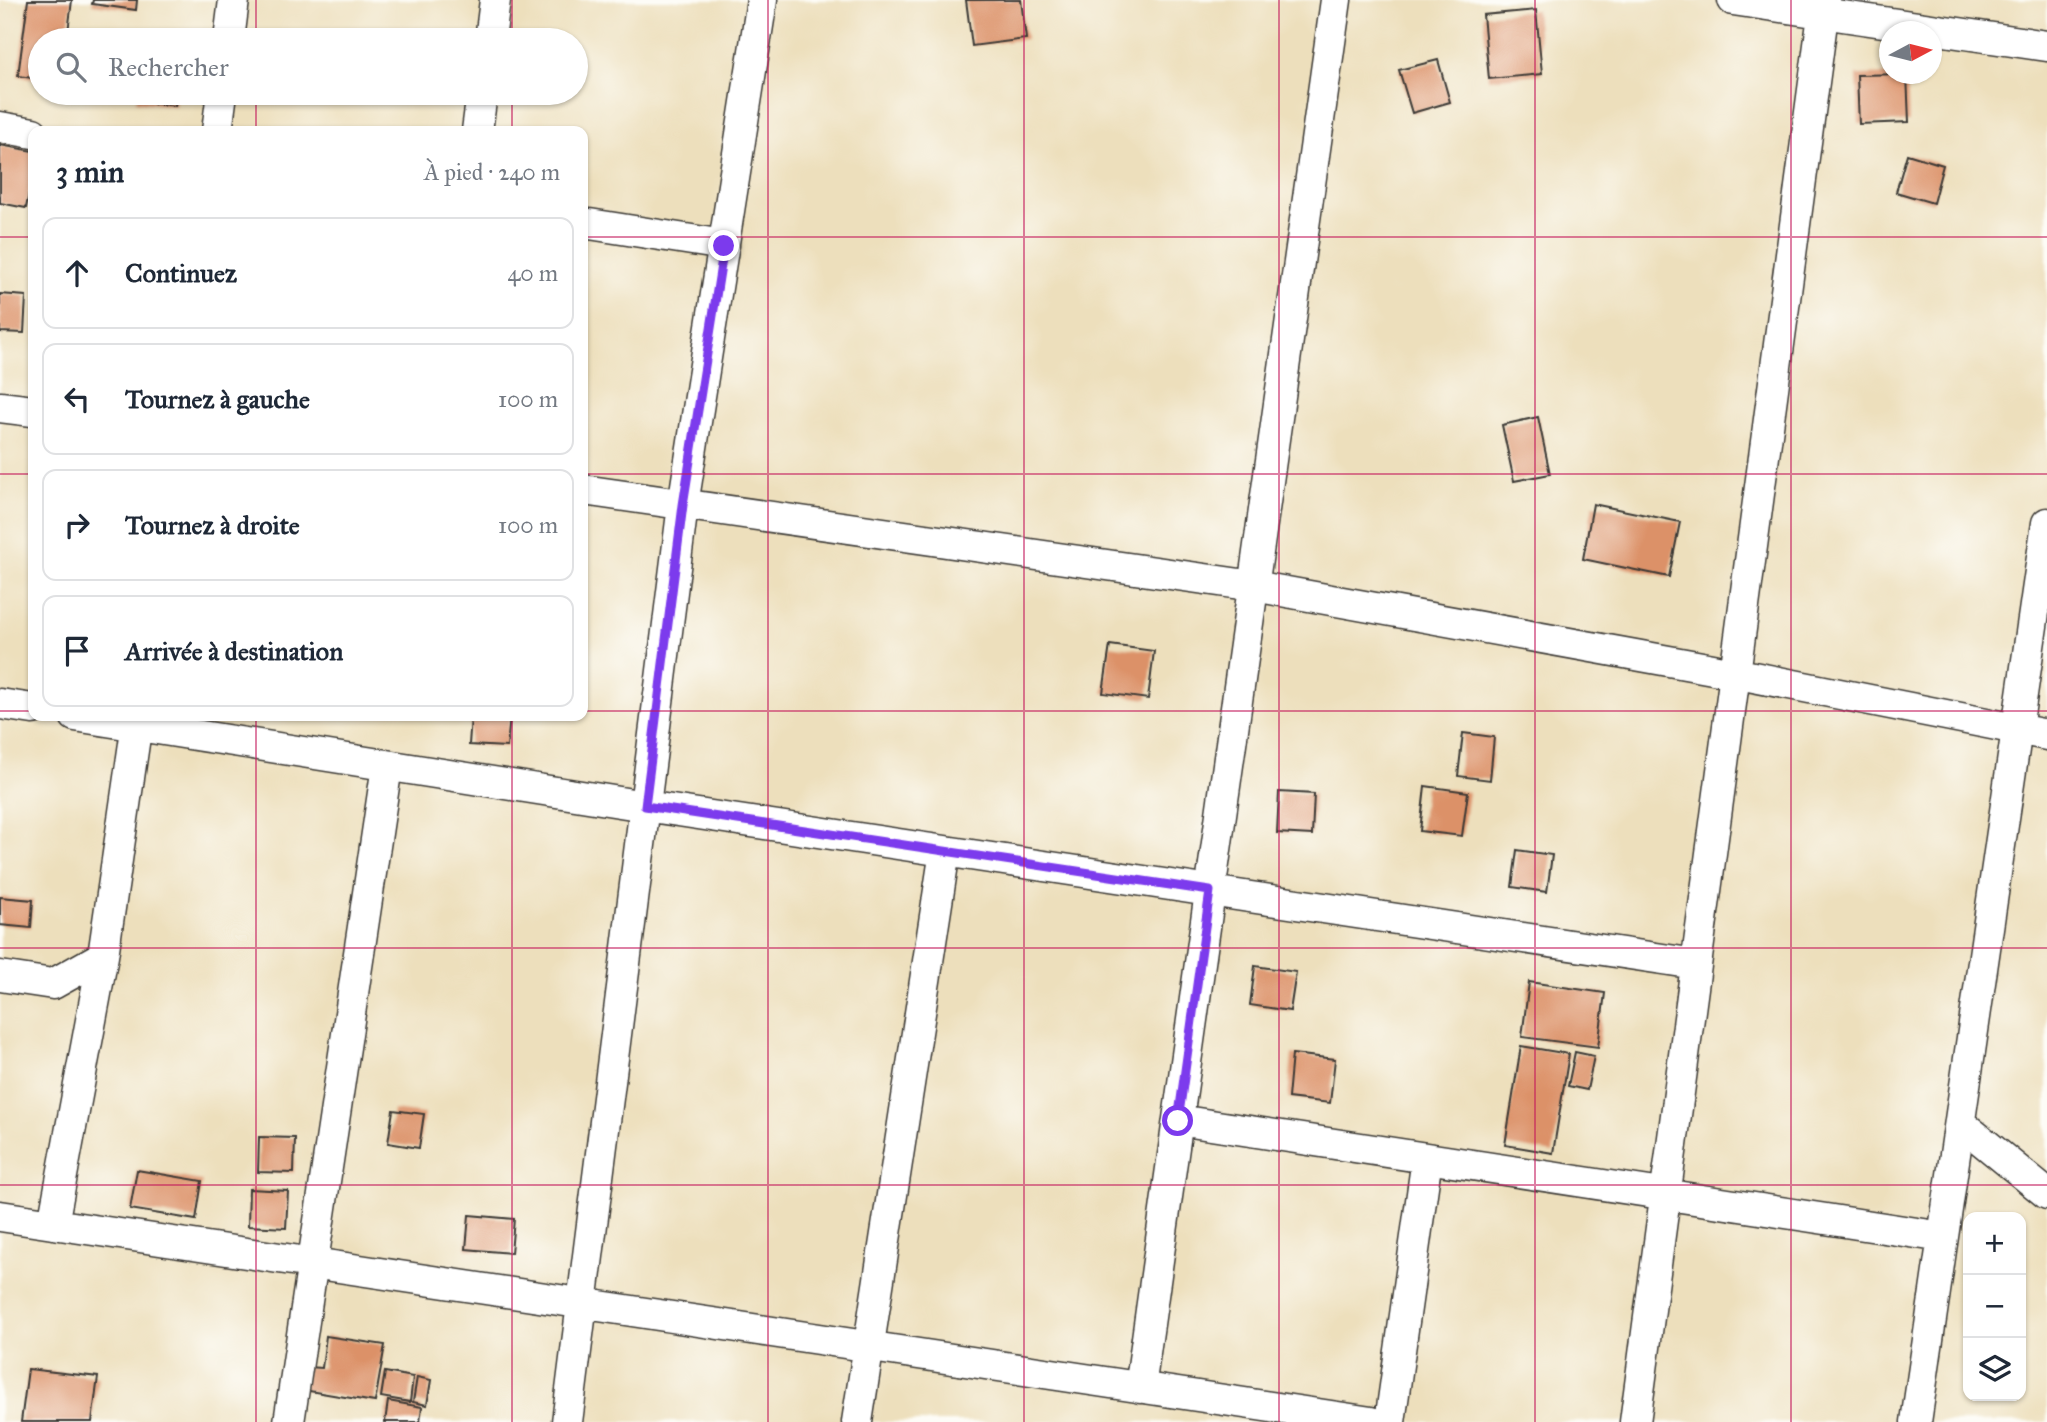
<!DOCTYPE html>
<html lang="fr">
<head>
<meta charset="utf-8">
<style>
	:root { --surface:#fff; --page:#f6f6f7; --text:#1f2937; --muted:#747a83; --line:#e0e1e3 }
	body { margin:0; font-family:"IM FELL Great Primer",serif; background:var(--page); color:var(--text) }
	.controls { position:absolute; right:21px; bottom:21px; display:grid; overflow:hidden; border-radius:14px; box-shadow:0 2px 5px #0004 }
	.controls button { width:63px; height:63px; display:grid; place-items:center; padding:0; border:0; border-bottom:2px solid var(--line); background:var(--surface); color:var(--text); font:35px sans-serif }
	.compass { position:absolute; left:1879px; top:21px; width:63px; height:63px; border-radius:50%; background:var(--surface); box-shadow:0 2px 5px #0004; rotate:83deg }
	.stop { position:absolute; width:21px; height:21px; margin:-16px; border:5px solid #7c3aed; border-radius:50%; background:#fff }
	.stop.end { background:#7c3aed; border-color:#fff; box-shadow:0 2px 7px #0008 }
	.list { margin:0; padding:0; list-style:none }
	h2 { display:flex; justify-content:space-between; align-items:center; height:91px; margin:0; padding:0 28px; font-size:30px }
	h2 small { font-size:23px; font-weight:400; color:var(--muted) }
	.list li { display:grid; grid-template-columns:46px 1fr auto; gap:21px; align-items:center; box-sizing:border-box; height:112px; margin:0 14px 14px; padding:0 14px; border:2px solid var(--line); border-radius:14px }
	.list b { display:block; font-size:26px; white-space:nowrap }
	.list em { font-size:23px; font-style:normal; color:var(--muted) }
	.icon { flex:none; width:38px; height:38px; fill:none; stroke:currentColor; stroke-width:2; stroke-linecap:round; stroke-linejoin:round }
	.map { position:relative; flex:none; width:2047px; height:1422px; overflow:hidden }
	.search { position:absolute; background:var(--surface); box-shadow:0 2px 5px #0004; left:28px; top:28px; width:560px; height:77px; display:flex; align-items:center; gap:18px; box-sizing:border-box; padding:0 24px; border-radius:38px; color:var(--muted); font-size:26px }
	.panel { position:absolute; background:var(--surface); box-shadow:0 2px 5px #0004; left:28px; top:126px; width:560px; height:595px; border-radius:14px }
	.map>svg:first-child { display:block }
</style>
</head>
<body>
<div class="map">
<svg width="2047" height="1422" viewBox="0 0 2047 1422">
	<rect width="100%" height="100%" fill="#fdfcf7"/>
	<filter id="ink" filterUnits="userSpaceOnUse"><feTurbulence type="fractalNoise" baseFrequency=".0143" numOctaves="2"/><feDisplacementMap in="SourceGraphic" scale="14" xChannelSelector="R" yChannelSelector="G"/><feConvolveMatrix kernelMatrix="1 2 1 2 8 2 1 2 1" color-interpolation-filters="sRGB"/></filter>
	<filter id="wash" filterUnits="userSpaceOnUse"><feTurbulence type="fractalNoise" baseFrequency=".00686" numOctaves="4" result="noise"/><feDisplacementMap in="SourceGraphic" scale="28" xChannelSelector="R" yChannelSelector="G"/><feGaussianBlur stdDeviation="1.57" result="paint"/><feColorMatrix in="noise" values="0 0 0 0 0 0 0 0 0 0 0 0 0 0 0 0 0 1.4 0 .05"/><feComposite in="paint" operator="in"/></filter>
	<g filter="url(#wash)">
		<rect width="100%" height="100%" fill="#eddfbc"/>
		<g id="blocks">
			<path fill="#dc9168" d="M28 0H72L67 40H40V79L18 76Z
				M93 0H137L136 10 92 4Z
				M966 0H1021L1026 39 972 46Z
				M1536 10 1542 74 1489 79 1483 15Z
				M73 34 102 39V40H72Z
				M1438 60 1450 102 1412 113 1399 70Z
				M1907 74 1909 122 1859 124 1857 75Z
				M138 93H177L175 106 136 101Z
				M0 145 33 151V174L26 208 0 203Z
				M1907 154 1943 165 1933 203 1896 192Z
				M0 294 26 296 24 333 0 332Z
				M1538 417 1550 474 1514 481 1502 425Z
				M1593 504 1680 522 1669 577 1583 559Z
				M1110 645 1154 651 1148 699 1103 693Z
				M471 716H510L507 747 469 745Z
				M1463 733 1494 737 1490 780 1458 776Z
				M1425 786 1468 792 1462 836 1420 831Z
				M1279 792 1314 794 1312 835 1277 833Z
				M1517 850 1552 855 1547 892 1512 887Z
				M0 897 33 900 31 928 0 925Z
				M1255 966 1296 972 1290 1011 1250 1005Z
				M1529 982 1605 993 1598 1047 1522 1037Z
				M1521 1046 1569 1054 1553 1153 1505 1145Z
				M1575 1052 1594 1056 1587 1090 1568 1086Z
				M1292 1054 1335 1059 1330 1103 1288 1098Z
				M393 1110 424 1114 419 1148 388 1143Z
				M259 1137 295 1138 294 1173 258 1172Z
				M137 1170 202 1181 196 1220 130 1209Z
				M249 1189 288 1191 286 1228 248 1226Z
				M469 1215 514 1219 511 1253 466 1249Z
				M326 1336 385 1345 375 1402 303 1390 307 1367 322 1368Z
				M28 1369 98 1377 92 1422H21Z
				M385 1372 413 1377 410 1402 381 1397Z
				M417 1377 431 1380 427 1405 413 1402Z
				M388 1401 422 1407 420 1422H385Z"/>
		</g>
	</g>
	<g filter="url(#ink)">
		<use href="#blocks" fill-opacity="0" stroke="#3b3934" stroke-width="2"/>
		<g fill="none" stroke-linecap="round" stroke-linejoin="round">
			<defs>
				<path id="street" d="M1733 0 2047 46
					M229 40 234 0
					M490 40 495 0
					M0 127 33 133
					M217 131 222 93
					M477 131 482 93
					M583 223 724 245
					M0 407 33 411
					M583 490 1254 586 1713 669 2047 735
					M0 704 33 709
					M75 716 645 806 1696 964
					M0 976 53 984 103 956 138 716
					M1178 1120 1943 1237
					M1960 1123 2047 1194
					M0 1216 1371 1422
					M53 1224 103 956
					M1140 1388 1336 0
					M289 1422 387 766
					M567 1422 683 505 762 0
					M857 1422 945 851
					M1390 1422 1427 1158
					M1635 1422 1825 0
					M1916 1422 2047 523"/>
			</defs>
			<use href="#street" stroke="#3b3934" stroke-width="33"/>
			<use href="#street" stroke="#fff" stroke-width="30"/>
		</g>
	</g>
	<g fill="none" stroke-linecap="round" stroke-linejoin="round" filter="url(#ink)">
		<path stroke="#7c3aed" stroke-width="9" d="M724 246 683 505 645 806 1210 891 1178 1121"/>
	</g>
	<path fill="none" stroke="#c2185b" stroke-width="2" stroke-opacity="0.55" d="M256 0V40M512 0V40M768 0V1422M1024 0V1422M1279 0V1422M1535 0V1422M1791 0V1422M256 93V131M512 93V131M0 237H33M583 237H2047M0 474H33M583 474H2047M0 711H33M583 711H2047M256 716V1422M512 716V1422M0 948H2047M0 1185H2047"/>
</svg>
<div class="controls">
<button>+</button>
<button>−</button>
<button><svg class="icon" aria-label="layers" viewBox="0 0 24 24"><path d="M12 4l9 5-9 5-9-5zM3 14l9 5 9-5"/></svg></button>
</div>
<svg class="compass" viewBox="-18 -18 36 36"><path d="M0-13l5 13h-10z" fill="#e53935"/><path d="M0 13l5-13h-10z" fill="#747a83"/></svg>
<div class="stop" style="left:1178px;top:1121px"></div>
<div class="stop end" style="left:724px;top:246px"></div>
<div class="search"><svg class="icon" aria-label="search" viewBox="0 0 24 24"><circle cx="10" cy="10" r="6"/><path d="M15 15l6 6"/></svg>Rechercher</div>
<section class="panel">
<h2>3 min<small>À pied · 240 m</small></h2>
<ul class="list">
<li><svg class="icon" aria-label="ahead" viewBox="0 0 24 24"><path d="M12 20V5M6 11l6-6 6 6"/></svg><div><b>Continuez</b></div><em>40 m</em></li>
<li><svg class="icon" aria-label="left" viewBox="0 0 24 24"><path d="M17 20v-9H6M10 6l-5 5 5 5"/></svg><div><b>Tournez à gauche</b></div><em>100 m</em></li>
<li><svg class="icon" aria-label="right" viewBox="0 0 24 24"><path d="M7 20v-9h11M14 6l5 5-5 5"/></svg><div><b>Tournez à droite</b></div><em>100 m</em></li>
<li><svg class="icon" aria-label="arrive" viewBox="0 0 24 24"><path d="M6 21V4h12l-3 4 3 4H6"/></svg><div><b>Arrivée à destination</b></div></li>
</ul>
</section>
</div>
</body>
</html>
